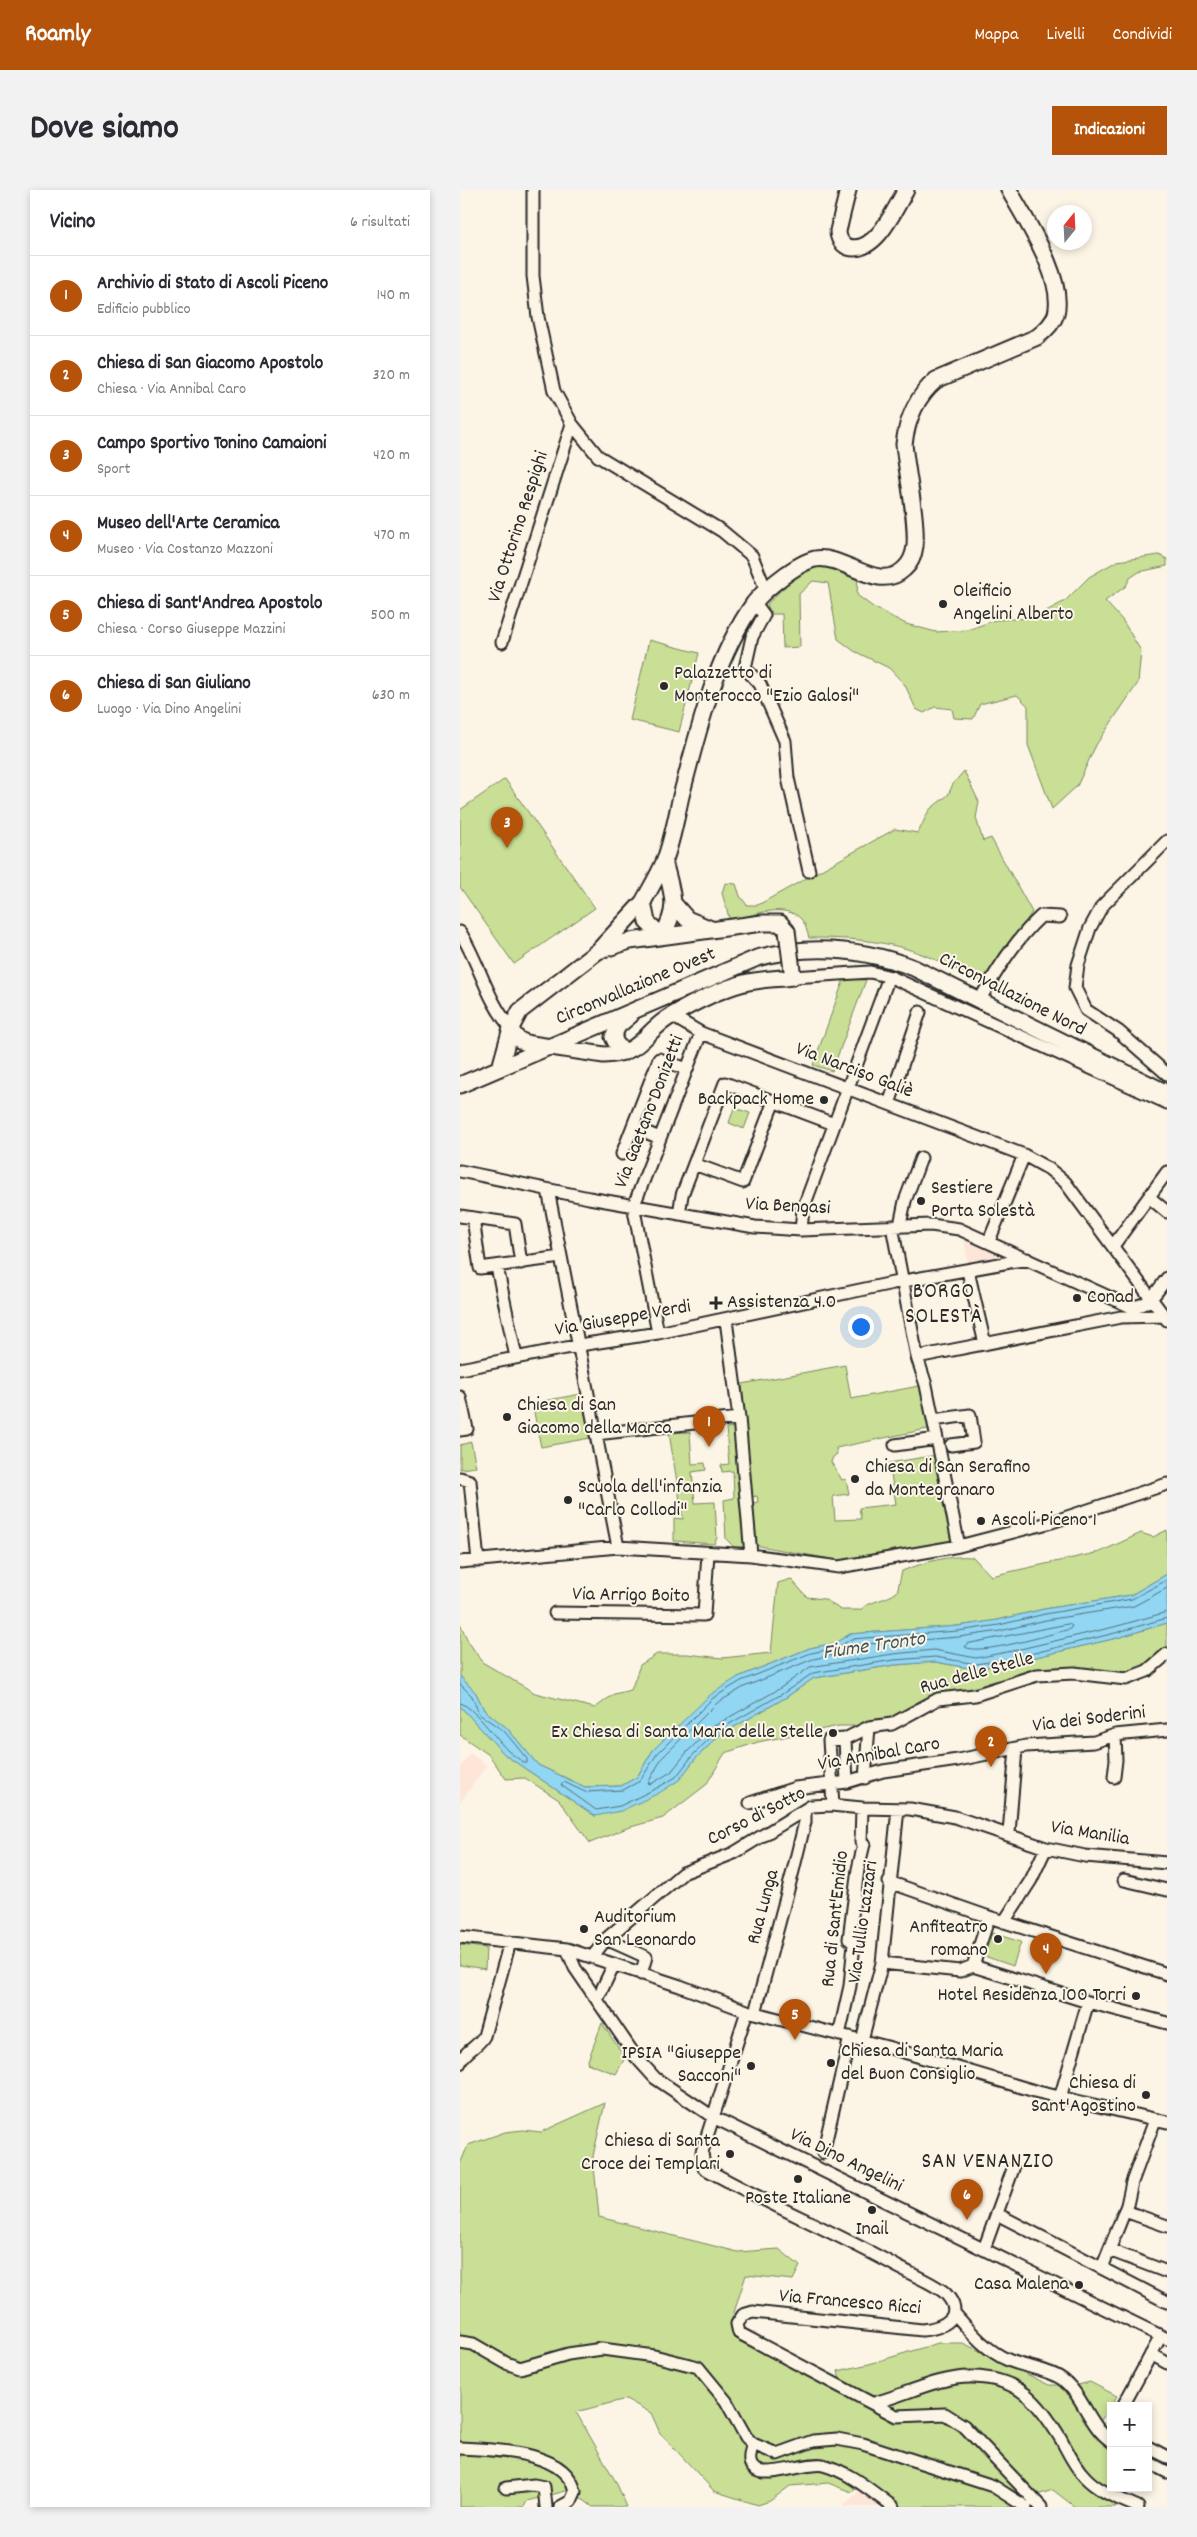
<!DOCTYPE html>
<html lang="it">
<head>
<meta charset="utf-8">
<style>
	:root { --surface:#fff; --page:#f2f2f3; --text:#2b2b33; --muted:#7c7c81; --line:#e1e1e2; --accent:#b45309 }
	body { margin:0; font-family:Dekko,sans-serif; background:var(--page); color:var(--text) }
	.controls { position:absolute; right:15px; bottom:15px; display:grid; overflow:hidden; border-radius:0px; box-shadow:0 2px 8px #0003 }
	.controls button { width:45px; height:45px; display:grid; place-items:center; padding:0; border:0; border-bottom:1px solid var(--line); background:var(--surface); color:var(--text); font:25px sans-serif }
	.compass { position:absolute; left:587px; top:15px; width:45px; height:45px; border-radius:50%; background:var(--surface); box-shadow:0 2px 8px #0003; rotate:18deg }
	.you { position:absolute; left:400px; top:1136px; width:18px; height:18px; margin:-12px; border:4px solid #fff; border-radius:50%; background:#1a73e8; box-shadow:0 0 0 8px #1a73e833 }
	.badge { display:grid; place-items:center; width:32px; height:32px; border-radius:50%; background:var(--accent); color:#fff; font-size:16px; font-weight:700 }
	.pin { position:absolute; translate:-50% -41px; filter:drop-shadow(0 1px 2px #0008) }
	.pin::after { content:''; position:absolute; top:26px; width:18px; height:15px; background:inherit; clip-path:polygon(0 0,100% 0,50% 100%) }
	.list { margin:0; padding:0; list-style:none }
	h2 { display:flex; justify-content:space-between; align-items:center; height:65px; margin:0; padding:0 20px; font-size:21px }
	h2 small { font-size:16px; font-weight:400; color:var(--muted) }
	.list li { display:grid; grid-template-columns:32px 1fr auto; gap:15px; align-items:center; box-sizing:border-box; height:80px; padding:0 20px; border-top:1px solid var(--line) }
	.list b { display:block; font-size:19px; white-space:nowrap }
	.list p { margin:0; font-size:16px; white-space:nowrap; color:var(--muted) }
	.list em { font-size:16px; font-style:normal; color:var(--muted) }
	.map { position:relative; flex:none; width:707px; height:2317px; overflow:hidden; border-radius:0px }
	header { display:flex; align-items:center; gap:30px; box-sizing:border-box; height:70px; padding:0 25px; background:var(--accent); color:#fff }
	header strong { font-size:24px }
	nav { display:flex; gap:28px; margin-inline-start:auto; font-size:18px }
	.intro { display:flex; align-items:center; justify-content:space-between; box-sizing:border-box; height:120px; padding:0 30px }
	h1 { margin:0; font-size:35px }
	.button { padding:12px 22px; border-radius:0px; background:var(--accent); color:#fff; font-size:18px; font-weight:700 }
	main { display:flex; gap:30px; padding:0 30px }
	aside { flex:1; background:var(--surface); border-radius:0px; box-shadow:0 2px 8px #0003 }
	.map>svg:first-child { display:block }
</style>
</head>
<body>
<header>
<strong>Roamly</strong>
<nav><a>Mappa</a><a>Livelli</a><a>Condividi</a></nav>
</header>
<div class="intro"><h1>Dove siamo</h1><a class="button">Indicazioni</a></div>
<main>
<aside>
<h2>Vicino<small>6 risultati</small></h2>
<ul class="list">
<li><span class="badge">1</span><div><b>Archivio di Stato di Ascoli Piceno</b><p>Edificio pubblico</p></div><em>140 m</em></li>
<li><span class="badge">2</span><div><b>Chiesa di San Giacomo Apostolo</b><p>Chiesa · Via Annibal Caro</p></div><em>320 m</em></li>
<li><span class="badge">3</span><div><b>Campo Sportivo Tonino Camaioni</b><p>Sport</p></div><em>420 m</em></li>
<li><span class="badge">4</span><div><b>Museo dell'Arte Ceramica</b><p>Museo · Via Costanzo Mazzoni</p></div><em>470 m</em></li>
<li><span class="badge">5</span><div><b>Chiesa di Sant'Andrea Apostolo</b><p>Chiesa · Corso Giuseppe Mazzini</p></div><em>500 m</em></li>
<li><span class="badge">6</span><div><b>Chiesa di San Giuliano</b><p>Luogo · Via Dino Angelini</p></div><em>630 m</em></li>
</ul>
</aside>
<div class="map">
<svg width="707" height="2317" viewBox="0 0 707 2317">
	<rect width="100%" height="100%" fill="#fcf5e5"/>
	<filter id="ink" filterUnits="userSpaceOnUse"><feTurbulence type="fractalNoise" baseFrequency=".02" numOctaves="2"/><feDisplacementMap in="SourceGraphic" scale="10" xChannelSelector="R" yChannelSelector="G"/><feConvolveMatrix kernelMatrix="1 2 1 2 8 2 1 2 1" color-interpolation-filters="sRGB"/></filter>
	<g filter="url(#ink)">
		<path fill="#fde6d8" d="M503 1044 556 1068 509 1077Z
			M10 1563 27 1575 0 1613V1578Z
			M403 2298 430 2317H381Z"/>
		<path fill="#c8df95" stroke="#7a8560" d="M699 365 707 369V376L679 382 670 388 666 396 645 411 663 431 681 461 678 493 636 555 617 596 592 619 568 555V516L557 505 520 514 513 529 494 528 492 519 475 517 464 523 456 519 445 495 429 478 394 461 378 449 368 393 353 391 339 404 340 457 323 458 322 424H311L307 414C323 399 343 374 368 377 378 378 388 382 398 384L397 405 413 417 446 434 476 442 508 440 535 430 573 428 605 411 629 387 657 371Z
			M189 450 239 463 219 542 170 530Z
			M504 581 519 612 516 628 523 651 531 648 572 722 526 793C504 783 482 772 459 763 424 750 386 748 349 748 347 742 346 735 342 730 325 711 290 726 270 731L262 703 265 693 276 694 280 706 287 715H298L435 639 458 643 469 620 488 605 493 594Z
			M45 589 135 718 54 774 0 697V620Z
			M384 789 406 790 372 881 353 875Z
			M274 918 290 923 284 939 269 933Z
			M385 1175 391 1209 464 1195 472 1238 376 1258 377 1264 373 1267 371 1272 382 1290 386 1289 389 1304 373 1306 375 1330 401 1329 399 1318 436 1314 429 1273 477 1265 492 1352 381 1371 294 1355 292 1313 298 1312 297 1306 292 1307 282 1194Z
			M121 1204 130 1248 81 1257 72 1213Z
			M278 1237 286 1354 284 1357H274L266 1349 264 1310 274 1308 273 1281 262 1282 261 1275 269 1274 266 1238Z
			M230 1242 232 1274 245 1273 246 1280 232 1282 235 1313 255 1312 257 1348 254 1354 214 1351V1328L223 1329 209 1243Z
			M11 1252 16 1277 0 1279V1255Z
			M707 1340V1384L671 1405 584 1419 538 1430 498 1436 390 1444 375 1453 350 1458 278 1487 193 1560 177 1587 161 1596 125 1597 78 1575 47 1538 24 1520 16 1503 0 1486V1433L8 1451 22 1472 75 1503 135 1518 154 1504 171 1500 180 1475 197 1464H227L262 1468 311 1463 318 1393 331 1389 347 1407 364 1409 381 1420H400C411 1410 425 1411 437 1402L442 1381C466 1372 487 1365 513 1367L531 1386 640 1362 681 1343 693 1347Z
			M707 1433V1462L665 1485 576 1486 443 1523 419 1532 400 1536H379L298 1552 265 1563 246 1595 203 1628 167 1638 130 1653 99 1610 65 1588 46 1589 29 1565 0 1545V1516L45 1565 135 1626 219 1590 235 1569 260 1545 325 1508 354 1488 435 1475 475 1472 515 1479 555 1472 657 1448Z
			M532 1743 561 1752 553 1776 524 1766Z
			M0 1755 26 1758 25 1779 0 1775Z
			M142 1833 165 1868 156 1884 127 1873Z
			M145 1913 133 1966 139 2027 278 2062 319 2059 340 2076 333 2090 286 2085 270 2135 307 2164 383 2205 378 2181 409 2174 478 2153H503L589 2195H618L630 2192 657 2206 634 2241 651 2262V2298H660L650 2311 656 2317H615L593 2300 564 2309 571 2317H435L403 2295 391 2302 368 2293 330 2296 310 2311 298 2315 254 2301 200 2243 191 2223 166 2209 116 2222 156 2292 167 2317H133L110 2300 67 2311 64 2317H0V1974L8 1955 45 1942 63 1940 81 1942Z"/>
		<path fill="#91d6f3" stroke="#6892a3" d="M707 1384V1433L657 1448 555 1472 515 1479 475 1472 435 1475 354 1488 325 1508 260 1545 235 1569 219 1590 199 1603 161 1621 135 1626 45 1565 0 1516V1486L16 1503 24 1520 47 1538 78 1575 125 1597 161 1596 177 1587 193 1560 250 1505 278 1487 350 1458 375 1453 390 1444 498 1436 538 1430 584 1419 671 1405Z"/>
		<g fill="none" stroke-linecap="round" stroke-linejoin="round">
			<path stroke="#546f7b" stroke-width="1" d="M707 1390 672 1409 585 1424 539 1435 498 1441 391 1449 377 1458 351 1463 281 1491 253 1508 197 1564 180 1591 163 1600 125 1602 104 1592 101 1595 136 1620 160 1616 197 1598 216 1587 232 1566 257 1541 322 1504 353 1483 434 1470 475 1467 516 1474 554 1468 655 1443 707 1428
				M707 1398 674 1416 586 1430 540 1441 499 1447 394 1455 379 1464 353 1469 284 1497 257 1513 202 1568 188 1593 191 1594 211 1582 227 1562 254 1536 319 1499 350 1477 433 1464 474 1460 516 1468 552 1461 654 1437 707 1422
				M609 1434 612 1436 610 1439C591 1444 519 1466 505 1457L507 1454Z
				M0 1494 12 1506 19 1524 44 1541 67 1569V1573H64C59 1569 53 1565 48 1561 37 1550 12 1515 0 1513"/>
			<defs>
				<path id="minor" d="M73 0V86L78 127 94 201 112 234 138 266 262 341 292 366 306 400
					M295 413 304 425 292 447 285 478 300 494 325 551 328 588 349 681
					M42 452 112 234
					M707 651 642 716 630 738 618 775 615 798 626 820 658 841 707 884
					M0 742C20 774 26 809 51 838
					M333 787 410 782 431 787 707 913
					M519 811C537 780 555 750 581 726L600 727
					M212 826 241 843 564 965 589 979 605 992 707 1130
					M429 914 460 822
					M173 937 200 948
					M162 964 199 869 227 879
					M234 974 283 992 314 911
					M0 981 129 1008 295 1037 341 1040 471 1035 499 1039 669 1116C688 1119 697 1101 707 1088
					M88 1000 158 1357
					M689 1007 707 1022
					M219 1024 222 1005 265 893 374 934
					M0 1026 55 1034 61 1073
					M13 1028 20 1078 101 1067
					M440 1035 445 1011 461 968
					M432 1036 457 1167 466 1195 499 1356
					M341 1040 343 1019 426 795
					M529 1051 564 965
					M653 1056 707 982
					M37 1077 56 1167
					M508 1081 525 1154
					M266 1130 279 1228 291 1365
					M198 1143 174 1020V1015L241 843
					M457 1167 661 1127 704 1126
					M0 1179 126 1154 198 1143 433 1093 567 1069
					M0 1207 7 1239 0 1240
					M473 1230 510 1225 514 1252 491 1255
					M136 1244 279 1228
					M435 1255 477 1249
					M0 1288 10 1291 18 1371
					M0 1372 158 1357 291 1365 379 1377 499 1356 592 1332 707 1294
					M95 1423 244 1425 248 1363
					M385 1549 387 1592
					M654 1587 656 1570 655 1545
					M405 1588 409 1537
					M290 1613 335 1598 387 1592 423 1581 498 1570 566 1556 634 1552 655 1545 707 1540
					M373 1615 369 1550 385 1549 409 1537 432 1534 478 1509 515 1505 577 1485 614 1483 666 1489 687 1481 707 1464
					M549 1643 556 1559
					M664 1690 707 1700
					M429 1692 529 1727 707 1784
					M529 1727 513 1776 628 1812 707 1833
					M544 1732 571 1690 586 1658
					M0 1747 107 1759 220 1796 287 1821 427 1857 578 1902 707 1932
					M146 1749 186 1767 181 1784
					M107 1759 115 1778 176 1867 195 1888 253 1927 707 2149
					M133 1766 146 1749 223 1683 274 1663 351 1616 371 1615 402 1618 450 1619 495 1627 586 1658 625 1666 707 1673
					M422 1773 500 1781 513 1776
					M137 1810 154 1774
					M287 1821 242 1962 244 1978C307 2014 375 2042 438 2077 451 2084 475 2094 485 2103 507 2126 484 2138 462 2140L293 2122 283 2125 277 2134 279 2143 436 2226 485 2224 504 2236 581 2317
					M295 1823 333 1681 345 1632V1620
					M379 1845 390 1796 394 1753 389 1749 398 1679 404 1654 401 1652 402 1618
					M402 1850 422 1773 438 1619
					M0 1873C3 1862 18 1857 24 1846L50 1752
					M600 1908 628 1812
					M363 1963 390 1847
					M665 2021 707 2036
					M537 2024 707 2112
					M524 2059 553 1979
					M649 2060 707 2082
					M642 2078 667 2015 672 1992 695 1930
					M494 2123C510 2141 525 2160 548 2170 564 2177 588 2179 602 2189 624 2206 628 2235 651 2251
					M0 2152 13 2154 46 2173 60 2178 108 2164 142 2159 194 2166 238 2177 266 2211 286 2247 293 2254 317 2264 353 2251 377 2249 403 2254 533 2296 566 2317
					M691 2164 707 2173
					M414 2213C445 2205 480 2186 513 2187 560 2188 578 2212 601 2249 608 2262 614 2276 625 2287 639 2302 660 2309 678 2317
					M663 2216 701 2146
					M293 2254C274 2305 344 2270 363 2275 390 2282 411 2301 433 2317
					M688 2257 707 2267
					M0 2258C33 2260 107 2260 115 2302L111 2311 100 2317
					M688 2272 707 2282
					M46 2298 74 2295 84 2297 86 2317"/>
				<path id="major" d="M388 0 378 41C378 47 381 54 388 57 416 65 435 18 446 0
					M214 714 227 729 251 739
					M202 746 187 732 183 712C190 699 198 686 204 672 212 652 216 628 221 606 239 539 254 470 294 413 305 399 337 373 355 369 384 364 418 404 444 379 451 373 454 364 455 356 457 326 447 285 444 254 447 230 457 206 476 190L577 147C585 141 593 133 596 124 605 88 566 31 549 0
					M202 746C220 716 212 704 204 671
					M138 761 170 751 302 733H320L327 741
					M51 838C55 849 61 852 71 854L144 865C183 864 182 843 211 826 233 813 258 800 284 793 300 789 317 789 333 787L332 780
					M165 862 157 855 153 847 158 836 171 825
					M40 878 51 838 60 821 138 761 183 712
					M0 895 297 768C351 754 402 758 454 778L707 903"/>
			</defs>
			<use href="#minor" stroke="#2b2b2b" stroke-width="15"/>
			<use href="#major" stroke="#2b2b2b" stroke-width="19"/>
			<use href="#minor" stroke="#fcf5e5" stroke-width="11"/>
			<use href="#major" stroke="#fcf5e5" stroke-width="15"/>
			<defs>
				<path id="major-bridge" d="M327 741 332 780"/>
			</defs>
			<use href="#major-bridge" stroke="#2b2b2b" stroke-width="19" stroke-linecap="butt"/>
			<use href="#major-bridge" stroke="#fcf5e5" stroke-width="15"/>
		</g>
	</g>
	<g fill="#2b2b2b" stroke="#fcf5e5" stroke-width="2">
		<circle cx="483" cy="414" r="5"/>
		<circle cx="204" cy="496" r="5"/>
		<circle cx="364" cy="910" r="5"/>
		<circle cx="461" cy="1011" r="5"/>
		<circle cx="617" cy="1108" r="5"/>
		<path d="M253.5 1105.5h5v5h5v5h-5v5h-5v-5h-5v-5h5z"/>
		<circle cx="47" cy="1227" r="5"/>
		<circle cx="395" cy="1289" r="5"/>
		<circle cx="108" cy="1310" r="5"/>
		<circle cx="521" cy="1331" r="5"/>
		<circle cx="373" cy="1543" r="5"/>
		<circle cx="124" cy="1739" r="5"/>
		<circle cx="538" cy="1749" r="5"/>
		<circle cx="676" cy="1806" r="5"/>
		<circle cx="371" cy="1873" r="5"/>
		<circle cx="291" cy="1876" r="5"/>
		<circle cx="686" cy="1905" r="5"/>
		<circle cx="270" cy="1964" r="5"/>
		<circle cx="338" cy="1989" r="5"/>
		<circle cx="412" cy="2020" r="5"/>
		<circle cx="619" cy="2095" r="5"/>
	</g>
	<g text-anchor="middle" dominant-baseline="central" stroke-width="4" stroke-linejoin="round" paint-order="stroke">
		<g font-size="20" fill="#2b2b2b" stroke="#fcf5e5">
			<text transform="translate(59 337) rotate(-72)">Via Ottorino Respighi</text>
			<text transform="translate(176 797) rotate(-23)">Circonvallazione Ovest</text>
			<text transform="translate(552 805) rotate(27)">Circonvallazione Nord</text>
			<text transform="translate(394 881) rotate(21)">Via Narciso Galiè</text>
			<text transform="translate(190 922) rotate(-69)">Via Gaetano Donizetti</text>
			<text transform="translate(328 1017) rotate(3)">Via Bengasi</text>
			<text transform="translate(163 1129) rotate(-10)">Via Giuseppe Verdi</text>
			<text transform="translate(171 1406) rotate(1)">Via Arrigo Boito</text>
			<text transform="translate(517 1484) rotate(-15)">Rua delle Stelle</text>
			<text transform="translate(629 1530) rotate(-7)">Via dei Soderini</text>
			<text transform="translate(419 1565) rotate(-10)">Via Annibal Caro</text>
			<text transform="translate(297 1627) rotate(-27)">Corso di Sotto</text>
			<text transform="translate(630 1644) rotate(9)">Via Manilia</text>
			<text transform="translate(304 1717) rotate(-75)">Rua Lunga</text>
			<text transform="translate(376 1729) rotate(-84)">Rua di Sant'Emidio</text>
			<text transform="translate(404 1732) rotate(-82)">Via Tullio Lazzari</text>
			<text transform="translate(386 1971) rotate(26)">Via Dino Angelini</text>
			<text transform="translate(390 2113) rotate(5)">Via Francesco Ricci</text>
		</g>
		<g font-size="20" fill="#2b2b2b" stroke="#fcf5e5" text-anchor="start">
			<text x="493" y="402">Oleificio<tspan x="493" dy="23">Angelini Alberto</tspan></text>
			<text x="214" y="484">Palazzetto di<tspan x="214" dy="23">Monterocco "Ezio Galosi"</tspan></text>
			<text x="354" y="910" text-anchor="end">Backpack Home</text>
			<text x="471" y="999">Sestiere<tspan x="471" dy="23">Porta Solestà</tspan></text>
			<text x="627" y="1108">Conad</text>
			<text x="267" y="1113">Assistenza 4.0</text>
			<text x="57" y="1216">Chiesa di San<tspan x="57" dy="23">Giacomo della Marca</tspan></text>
			<text x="405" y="1278">Chiesa di San Serafino<tspan x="405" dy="23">da Montegranaro</tspan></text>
			<text x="118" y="1298">Scuola dell'infanzia<tspan x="118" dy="23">"Carlo Collodi"</tspan></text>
			<text x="531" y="1331">Ascoli Piceno 1</text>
			<text x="363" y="1543" text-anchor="end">Ex Chiesa di Santa Maria delle Stelle</text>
			<text x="134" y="1728">Auditorium<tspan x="134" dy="23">San Leonardo</tspan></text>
			<text x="528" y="1738" text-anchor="end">Anfiteatro<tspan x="528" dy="23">romano</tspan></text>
			<text x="666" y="1806" text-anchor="end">Hotel Residenza 100 Torri</text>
			<text x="381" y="1862">Chiesa di Santa Maria<tspan x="381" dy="23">del Buon Consiglio</tspan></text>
			<text x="281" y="1864" text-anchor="end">IPSIA "Giuseppe<tspan x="281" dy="23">Sacconi"</tspan></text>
			<text x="676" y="1894" text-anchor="end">Chiesa di<tspan x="676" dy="23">Sant'Agostino</tspan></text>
			<text x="260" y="1952" text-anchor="end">Chiesa di Santa<tspan x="260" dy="23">Croce dei Templari</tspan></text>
			<text x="338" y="2009" text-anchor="middle">Poste Italiane</text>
			<text x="412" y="2040" text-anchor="middle">Inail</text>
			<text x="609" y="2095" text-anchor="end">Casa Malena</text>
		</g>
		<g font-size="21" font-style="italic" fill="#44565d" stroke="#fcf5e5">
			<text transform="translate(414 1457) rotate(-8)">Fiume Tronto</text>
		</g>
		<g font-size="22" letter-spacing="1" fill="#2b2b2b" stroke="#fcf5e5">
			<text x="484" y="1102">BORGO<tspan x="484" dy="25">SOLESTÀ</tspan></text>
			<text x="528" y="1972">SAN VENANZIO</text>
		</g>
	</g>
</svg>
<div class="controls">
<button>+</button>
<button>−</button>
</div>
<svg class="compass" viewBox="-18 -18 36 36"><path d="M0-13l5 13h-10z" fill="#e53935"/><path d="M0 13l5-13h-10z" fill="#7c7c81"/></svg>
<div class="you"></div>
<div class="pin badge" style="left:249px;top:1257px">1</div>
<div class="pin badge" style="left:531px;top:1577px">2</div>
<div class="pin badge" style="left:47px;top:658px">3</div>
<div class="pin badge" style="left:586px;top:1784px">4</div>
<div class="pin badge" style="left:335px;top:1850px">5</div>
<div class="pin badge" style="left:507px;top:2030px">6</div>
</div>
</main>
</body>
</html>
